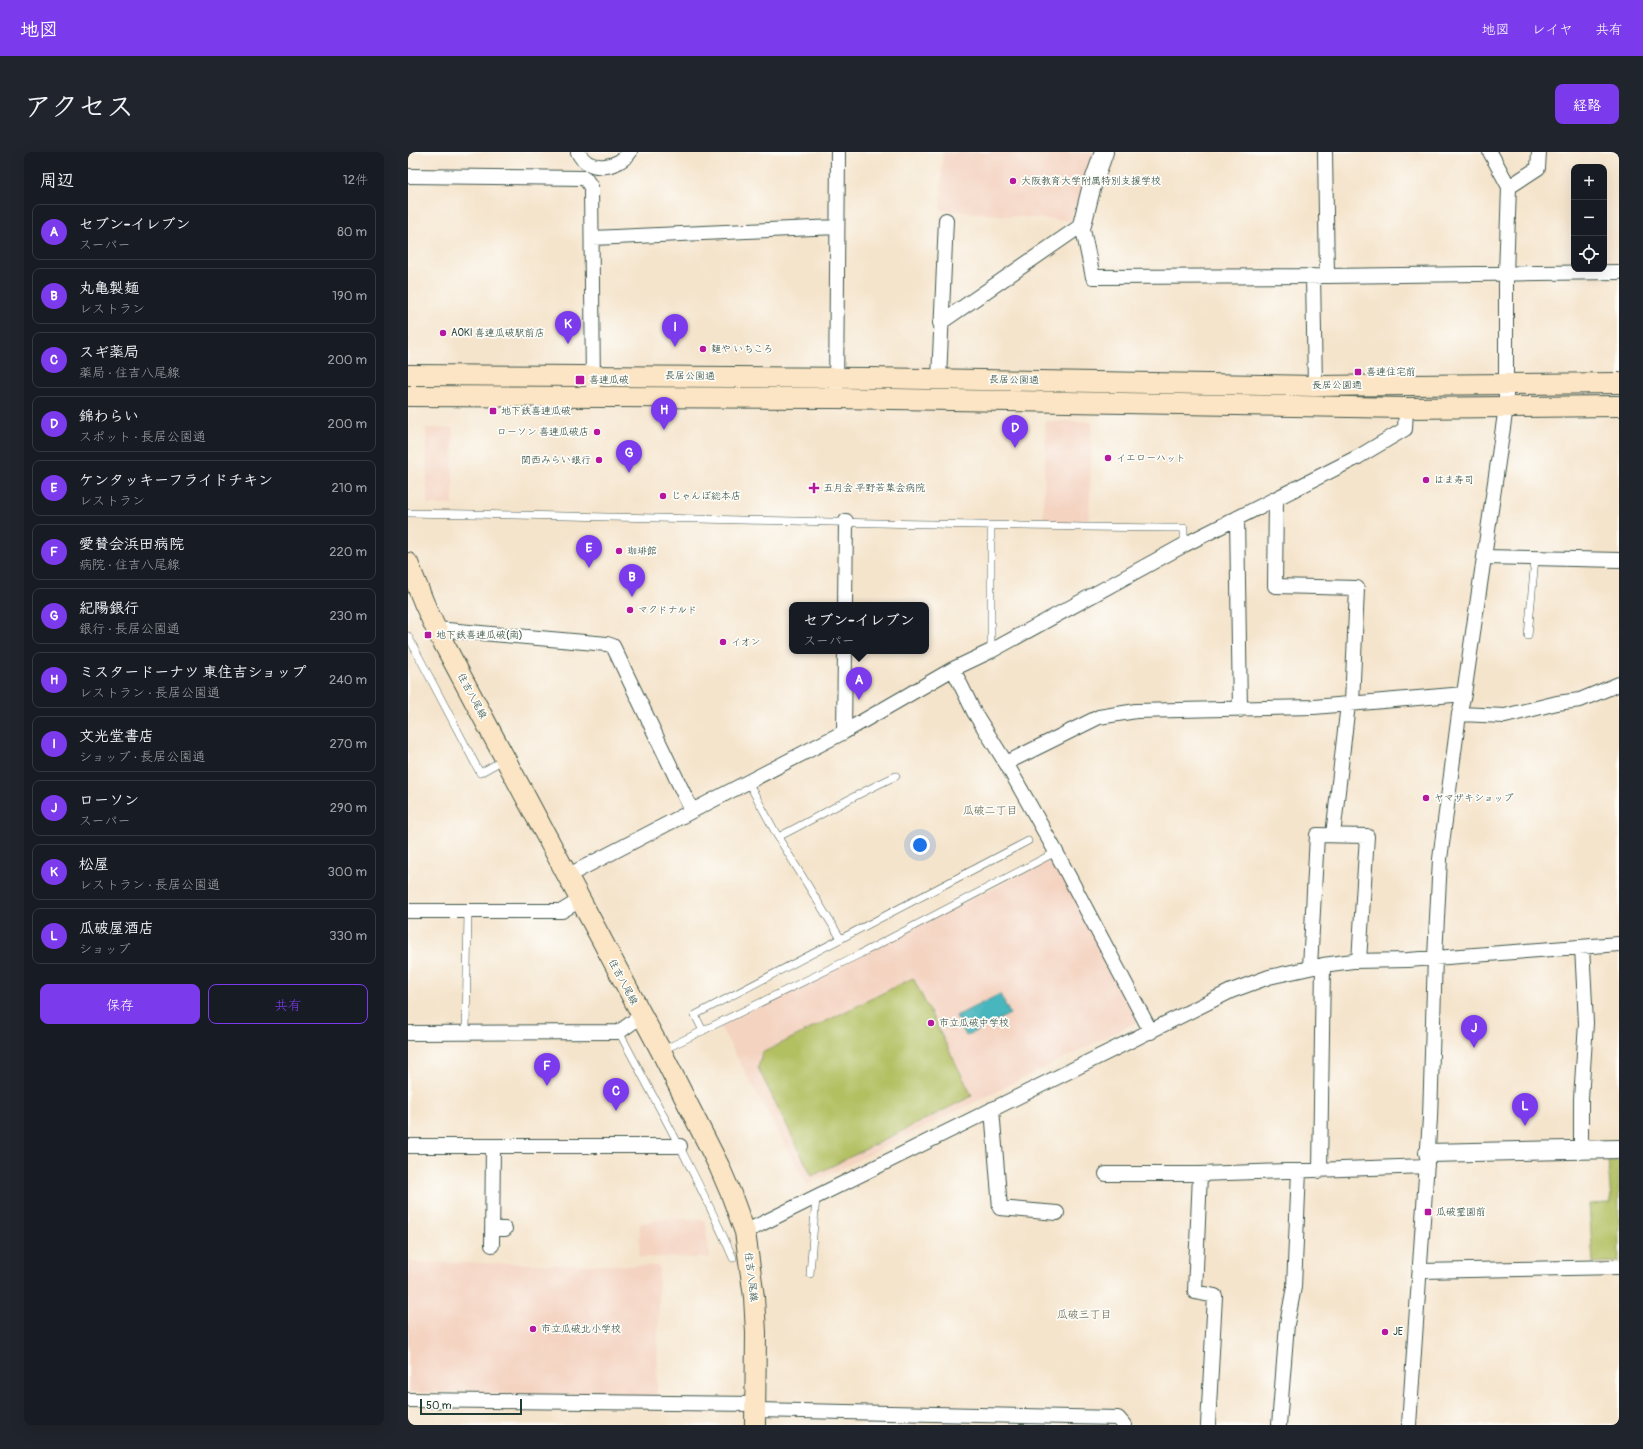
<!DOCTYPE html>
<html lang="ja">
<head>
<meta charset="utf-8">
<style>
	:root { --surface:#171b24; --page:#20242c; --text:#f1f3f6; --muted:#9ea1a6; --line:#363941; --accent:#7c3aed }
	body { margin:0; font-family:Pangolin,"Klee One",sans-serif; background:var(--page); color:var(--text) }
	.controls { position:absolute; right:12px; top:12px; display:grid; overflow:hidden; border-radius:8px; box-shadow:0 4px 16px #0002 }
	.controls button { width:36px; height:36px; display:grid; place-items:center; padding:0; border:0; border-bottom:1px solid var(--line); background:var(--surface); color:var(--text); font:20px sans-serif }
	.scale { position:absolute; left:12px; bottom:10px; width:102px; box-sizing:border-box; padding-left:4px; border:2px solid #1f3d34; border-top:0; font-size:11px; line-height:14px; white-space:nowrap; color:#1f3d34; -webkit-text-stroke:3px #fdfcf7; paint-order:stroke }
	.you { position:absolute; left:512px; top:693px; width:14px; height:14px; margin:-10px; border:3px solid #fff; border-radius:50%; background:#1a73e8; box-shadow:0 0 0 6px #1a73e833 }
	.badge { display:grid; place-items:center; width:26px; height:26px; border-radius:50%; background:var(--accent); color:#fff; font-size:13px; font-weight:700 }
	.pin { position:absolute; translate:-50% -33px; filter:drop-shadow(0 1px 2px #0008) }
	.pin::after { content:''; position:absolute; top:21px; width:14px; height:12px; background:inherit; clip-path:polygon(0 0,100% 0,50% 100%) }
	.popup { position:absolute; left:381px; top:450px; width:140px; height:52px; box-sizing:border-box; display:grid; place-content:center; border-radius:8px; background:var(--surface); filter:drop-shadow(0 1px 3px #0005); font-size:13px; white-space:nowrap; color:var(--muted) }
	.popup b { font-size:15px; color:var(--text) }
	.popup::after { content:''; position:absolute; left:50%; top:100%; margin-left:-8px; border:8px solid transparent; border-top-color:var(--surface) }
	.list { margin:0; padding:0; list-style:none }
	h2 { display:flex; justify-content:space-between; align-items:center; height:52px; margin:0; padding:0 16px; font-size:17px }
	h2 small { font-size:13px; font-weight:400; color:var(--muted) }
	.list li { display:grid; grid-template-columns:26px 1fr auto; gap:12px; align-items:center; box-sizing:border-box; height:56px; margin:0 8px 8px; padding:0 8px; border:1px solid var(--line); border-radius:8px }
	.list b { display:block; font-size:15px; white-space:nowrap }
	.list p { margin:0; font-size:13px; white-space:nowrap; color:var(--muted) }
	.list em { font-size:13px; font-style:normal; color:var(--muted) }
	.actions { display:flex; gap:8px; padding:12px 16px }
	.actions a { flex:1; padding:9px 0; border:1px solid var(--accent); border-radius:8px; text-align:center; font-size:14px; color:var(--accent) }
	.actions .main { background:var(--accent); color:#fff }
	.icon { flex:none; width:22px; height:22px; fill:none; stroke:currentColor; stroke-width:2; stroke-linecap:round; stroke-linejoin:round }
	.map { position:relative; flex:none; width:1211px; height:1273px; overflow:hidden; border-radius:8px }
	header { display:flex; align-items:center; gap:24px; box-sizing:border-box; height:56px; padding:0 20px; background:var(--accent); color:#fff }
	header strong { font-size:19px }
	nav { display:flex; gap:22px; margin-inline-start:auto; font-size:14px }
	.intro { display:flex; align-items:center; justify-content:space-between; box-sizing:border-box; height:96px; padding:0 24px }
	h1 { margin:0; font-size:28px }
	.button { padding:10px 18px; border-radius:8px; background:var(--accent); color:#fff; font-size:14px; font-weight:700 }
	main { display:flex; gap:24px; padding:0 24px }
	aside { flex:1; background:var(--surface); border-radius:8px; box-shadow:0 4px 16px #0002 }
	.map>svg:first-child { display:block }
</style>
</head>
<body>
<header>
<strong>地図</strong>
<nav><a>地図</a><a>レイヤ</a><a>共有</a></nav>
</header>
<div class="intro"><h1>アクセス</h1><a class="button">経路</a></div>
<main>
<aside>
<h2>周辺<small>12件</small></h2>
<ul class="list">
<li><span class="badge">A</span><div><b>セブン-イレブン</b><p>スーパー</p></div><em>80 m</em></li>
<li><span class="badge">B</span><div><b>丸亀製麺</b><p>レストラン</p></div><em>190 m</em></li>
<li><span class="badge">C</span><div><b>スギ薬局</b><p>薬局 · 住吉八尾線</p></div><em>200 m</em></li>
<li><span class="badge">D</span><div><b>錦わらい</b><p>スポット · 長居公園通</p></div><em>200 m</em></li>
<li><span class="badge">E</span><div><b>ケンタッキーフライドチキン</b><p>レストラン</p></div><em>210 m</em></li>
<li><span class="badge">F</span><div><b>愛賛会浜田病院</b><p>病院 · 住吉八尾線</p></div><em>220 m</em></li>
<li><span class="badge">G</span><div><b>紀陽銀行</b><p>銀行 · 長居公園通</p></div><em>230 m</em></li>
<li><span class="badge">H</span><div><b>ミスタードーナツ 東住吉ショップ</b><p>レストラン · 長居公園通</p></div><em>240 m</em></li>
<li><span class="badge">I</span><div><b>文光堂書店</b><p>ショップ · 長居公園通</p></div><em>270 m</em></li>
<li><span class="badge">J</span><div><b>ローソン</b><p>スーパー</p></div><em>290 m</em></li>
<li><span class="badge">K</span><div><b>松屋</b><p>レストラン · 長居公園通</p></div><em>300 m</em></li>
<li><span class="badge">L</span><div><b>瓜破屋酒店</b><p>ショップ</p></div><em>330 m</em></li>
</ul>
<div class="actions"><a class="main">保存</a><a>共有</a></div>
</aside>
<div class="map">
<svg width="1211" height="1273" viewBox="0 0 1211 1273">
	<rect width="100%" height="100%" fill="#fdfcf7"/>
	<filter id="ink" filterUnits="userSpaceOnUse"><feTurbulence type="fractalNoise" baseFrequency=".025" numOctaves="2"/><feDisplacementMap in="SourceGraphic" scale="8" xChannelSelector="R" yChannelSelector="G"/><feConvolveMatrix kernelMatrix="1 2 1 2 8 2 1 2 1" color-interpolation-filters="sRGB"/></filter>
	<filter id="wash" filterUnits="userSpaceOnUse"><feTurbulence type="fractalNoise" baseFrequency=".012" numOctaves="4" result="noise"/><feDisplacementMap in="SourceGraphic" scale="16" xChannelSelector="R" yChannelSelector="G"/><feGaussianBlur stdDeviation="0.9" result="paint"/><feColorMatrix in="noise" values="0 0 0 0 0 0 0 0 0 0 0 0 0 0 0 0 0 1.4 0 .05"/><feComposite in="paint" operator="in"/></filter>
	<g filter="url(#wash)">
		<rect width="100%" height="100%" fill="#f5e4cc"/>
		<path fill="#f4d3c1" d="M535 0H688L663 69 532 58Z
			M638 269 684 270 681 373 635 371Z
			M18 276H45V353H19Z
			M646 706 733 868 399 1033 312 874Z
			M261 1066 297 1068 302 1106 231 1105 232 1072Z
			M0 1110 251 1114 249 1244 0 1240Z"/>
		<path fill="#b3c062" stroke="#697e4b" d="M505 826 564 944 404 1024 350 916 354 901Z
			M1200 1009H1211V1110L1185 1111 1181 1052 1203 1051Z"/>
		<path fill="#47b6bd" stroke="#337a78" d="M592 842 602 862 558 884 548 864Z"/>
	</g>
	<g filter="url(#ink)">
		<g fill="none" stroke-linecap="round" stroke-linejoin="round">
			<defs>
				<path id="service" d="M0 361C259 365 517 374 776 376V393
					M583 374V499
					M0 484 72 621 97 607
					M1120 484 1127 406
					M340 630 370 685 433 787
					M370 685C410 665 448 642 488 624
					M295 879 287 863 620 689
					M58 880 60 759
					M211 880C251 955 291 1028 325 1106
					M253 899 452 802 648 700
					M402 1122 408 1045"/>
				<path id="minor" d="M170 0C180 22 211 16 222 0
					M917 0 919 124
					M0 24 177 26
					M177 26 183 35 185 233
					M1101 35 1130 16 1131 0
					M185 86 429 75
					M905 124 907 234
					M532 171 674 73 685 125 919 124 1211 120
					M531 227 538 68
					M428 246 430 0
					M868 347 867 434 949 436 944 551
					M829 366 832 558
					M1076 405 1211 408
					M437 453 438 369
					M28 477 199 492 205 494 284 659
					M545 517 566 560 598 611 648 700 743 880
					M1051 562 1097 564 1149 551 1172 548 1211 532
					M436 580 437 499
					M598 611 691 565 728 559 906 555 1056 542
					M925 683 940 552
					M159 724 436 580 545 517 583 499 776 393 950 305 997 277 998 256
					M0 759H154L172 748
					M902 815 909 683 959 684 951 809
					M0 881 211 880 233 864
					M584 957 592 1056 649 1061
					M0 994H272
					M1173 998V947L1178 871 1174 795
					M912 1019 915 813
					M698 1022H792L1019 1014
					M792 1022 787 1140 807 1144 800 1273
					M84 1077H97
					M337 1080 823 839 861 825 915 813 945 809 1000 808 1211 792
					M84 1093 85 994
					M1013 1119 1211 1115
					M0 1248 347 1252
					M347 1258 710 1266 716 1273
					M871 1273 879 1172 886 1135 891 1019
					M1001 1273 1022 966 1027 805 1032 707 1051 562 1056 542 1098 255V122L1101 35 1082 0"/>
				<path id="tertiary" d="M674 73 683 37 696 0
					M1020 1001 1211 997"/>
				<path id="secondary" d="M0 223 461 226 907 234 1211 231
					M0 244 428 246 998 256 1211 254
					M0 411 16 451 28 477 253 899 311 1014 323 1042 337 1080 346 1145 348 1181 347 1273"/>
			</defs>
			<use href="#service" stroke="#3f564b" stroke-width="8"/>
			<use href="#minor" stroke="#3f564b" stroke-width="16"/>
			<use href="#tertiary" stroke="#3f564b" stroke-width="20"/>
			<use href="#secondary" stroke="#3f564b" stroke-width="22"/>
			<use href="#service" stroke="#fff" stroke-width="7"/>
			<use href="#minor" stroke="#fff" stroke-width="14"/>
			<use href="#tertiary" stroke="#fff" stroke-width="18"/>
			<use href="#secondary" stroke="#fce5c4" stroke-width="20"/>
		</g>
	</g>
	<g fill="#b5179e" stroke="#fdfcf7" stroke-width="1.5">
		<circle cx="605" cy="29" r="4"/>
		<circle cx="35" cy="181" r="4"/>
		<circle cx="295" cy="197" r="4"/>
		<rect x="946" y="216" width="8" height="8" rx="2"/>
		<rect x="167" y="223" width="10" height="10" rx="2"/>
		<rect x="81" y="255" width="8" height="8" rx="2"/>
		<circle cx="189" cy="280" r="4"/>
		<circle cx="700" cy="306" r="4"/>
		<circle cx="191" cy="308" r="4"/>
		<circle cx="1018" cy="328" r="4"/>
		<path d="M404 330h4v4h4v4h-4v4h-4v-4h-4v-4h4z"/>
		<circle cx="255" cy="344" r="4"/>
		<circle cx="211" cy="399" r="4"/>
		<circle cx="222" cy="458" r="4"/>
		<rect x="16" y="479" width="8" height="8" rx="2"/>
		<circle cx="315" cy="490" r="4"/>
		<circle cx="1018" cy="646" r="4"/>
		<circle cx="523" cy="871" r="4"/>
		<rect x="1016" y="1056" width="8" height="8" rx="2"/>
		<circle cx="125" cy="1177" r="4"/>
		<circle cx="977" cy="1180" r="4"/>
	</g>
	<g text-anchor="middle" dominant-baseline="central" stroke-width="3.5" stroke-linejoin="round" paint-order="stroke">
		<g font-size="10" fill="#1f3d34" stroke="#fdfcf7" text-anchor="start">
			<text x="613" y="29">大阪教育大学附属特別支援学校</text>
			<text x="43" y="181">AOKI 喜連瓜破駅前店</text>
			<text x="303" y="197">麺や いちころ</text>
			<text x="958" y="220">喜連住宅前</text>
			<text x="181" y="228">喜連瓜破</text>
			<text x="93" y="259">地下鉄喜連瓜破</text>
			<text x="181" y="280" text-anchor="end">ローソン 喜連瓜破店</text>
			<text x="708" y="306">イエローハット</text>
			<text x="183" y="308" text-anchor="end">関西みらい銀行</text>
			<text x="1026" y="328">はま寿司</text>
			<text x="415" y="336">五月会 平野若葉会病院</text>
			<text x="263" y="344">じゃんぼ総本店</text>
			<text x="219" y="399">珈琲館</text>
			<text x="230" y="458">マクドナルド</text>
			<text x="28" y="483">地下鉄喜連瓜破(南)</text>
			<text x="323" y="490">イオン</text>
			<text x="1026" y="646">ヤマザキショップ</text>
			<text x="531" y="871">市立瓜破中学校</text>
			<text x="1028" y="1060">瓜破霊園前</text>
			<text x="133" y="1177">市立瓜破北小学校</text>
			<text x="985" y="1180">JE</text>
		</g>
		<g font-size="10" fill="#1f3d34" stroke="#fdfcf7">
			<text transform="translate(282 224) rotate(1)">長居公園通</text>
			<text transform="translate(606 228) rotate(1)">長居公園通</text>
			<text x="929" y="233">長居公園通</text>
			<text transform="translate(64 544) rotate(62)">住吉八尾線</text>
			<text transform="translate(215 830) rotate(62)">住吉八尾線</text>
			<text transform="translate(343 1125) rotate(83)">住吉八尾線</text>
		</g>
		<g font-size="11" fill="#5b5e4a" stroke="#fdfcf7">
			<text x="582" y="658">瓜破二丁目</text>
			<text x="676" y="1162">瓜破三丁目</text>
		</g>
	</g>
</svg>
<div class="controls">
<button>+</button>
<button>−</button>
<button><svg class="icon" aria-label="locate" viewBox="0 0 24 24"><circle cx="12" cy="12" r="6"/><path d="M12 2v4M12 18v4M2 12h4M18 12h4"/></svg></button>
</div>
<div class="scale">50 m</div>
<div class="you"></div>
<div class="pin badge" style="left:451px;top:548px">A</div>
<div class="popup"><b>セブン-イレブン</b>スーパー</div>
<div class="pin badge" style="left:224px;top:445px">B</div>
<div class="pin badge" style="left:208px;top:959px">C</div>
<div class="pin badge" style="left:607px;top:296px">D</div>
<div class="pin badge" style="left:181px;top:416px">E</div>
<div class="pin badge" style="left:139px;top:934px">F</div>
<div class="pin badge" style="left:221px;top:321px">G</div>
<div class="pin badge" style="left:256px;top:278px">H</div>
<div class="pin badge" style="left:267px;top:195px">I</div>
<div class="pin badge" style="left:1066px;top:896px">J</div>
<div class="pin badge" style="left:160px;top:192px">K</div>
<div class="pin badge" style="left:1117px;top:974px">L</div>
</div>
</main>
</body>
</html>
